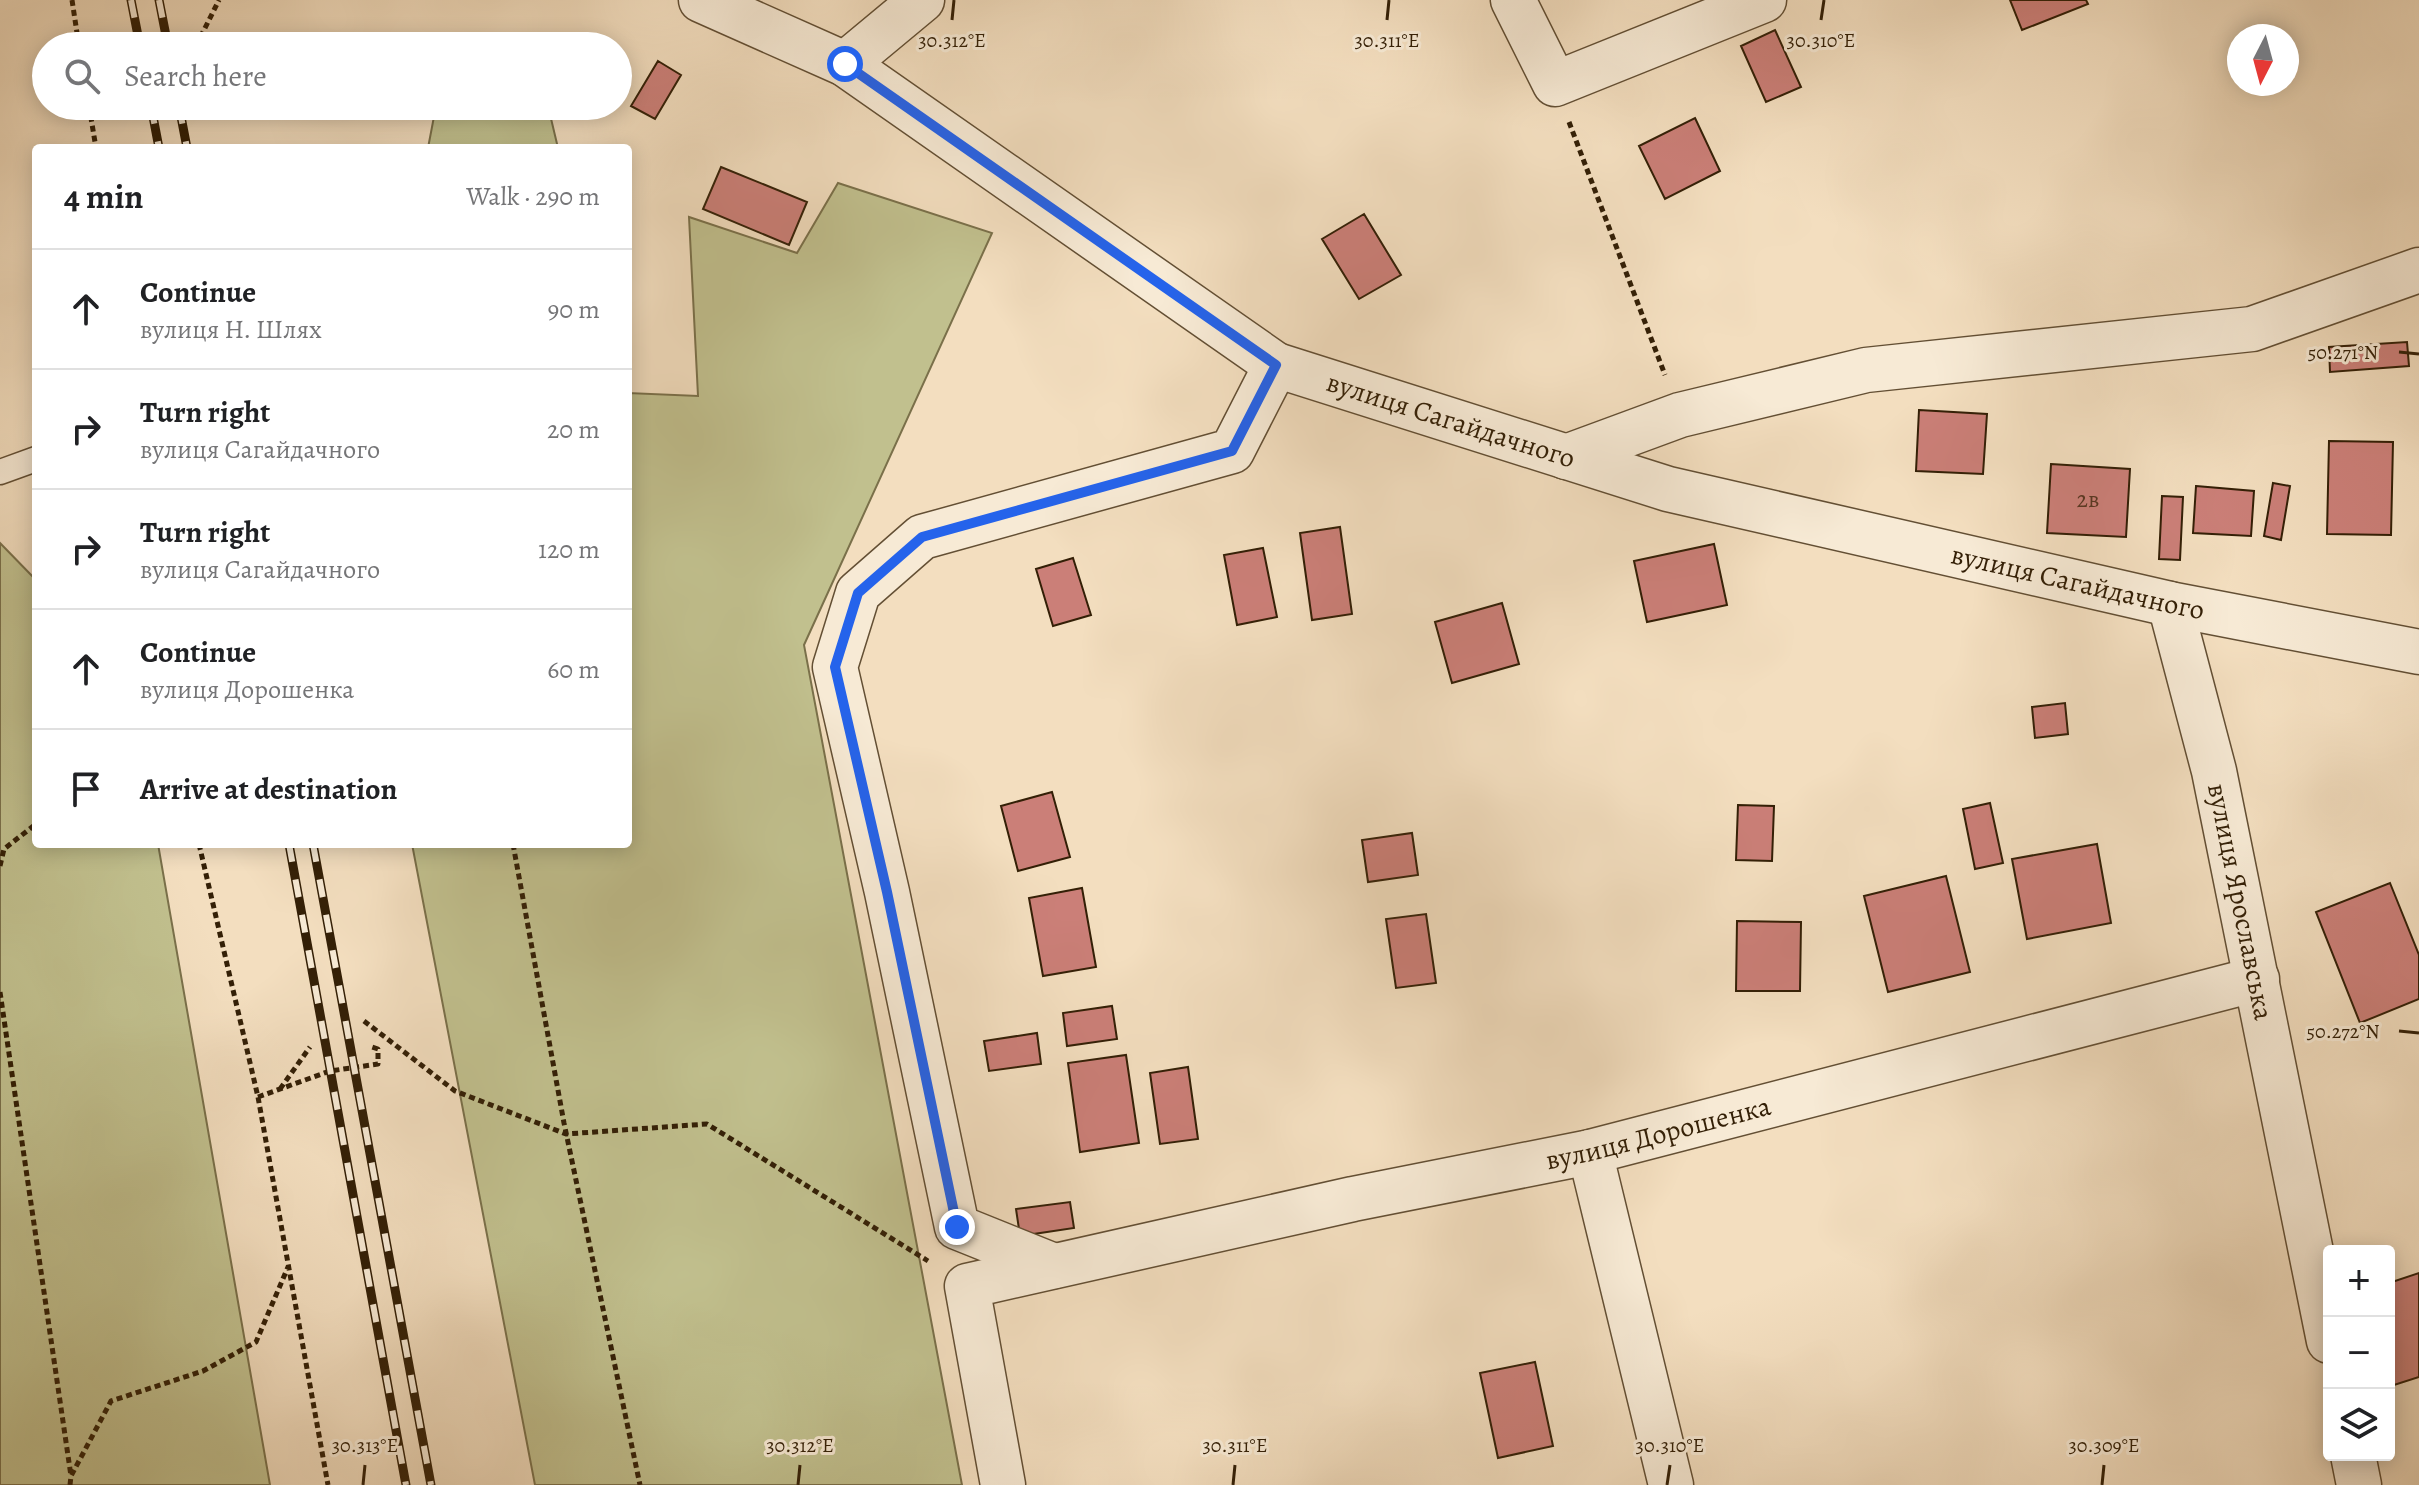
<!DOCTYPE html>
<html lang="en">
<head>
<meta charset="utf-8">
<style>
	:root { --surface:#fff; --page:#f6f6f6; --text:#202124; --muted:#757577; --line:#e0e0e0 }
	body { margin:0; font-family:Alegreya,serif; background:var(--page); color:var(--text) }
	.controls { position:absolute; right:24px; bottom:24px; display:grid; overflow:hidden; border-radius:8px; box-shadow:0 4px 20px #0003 }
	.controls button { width:72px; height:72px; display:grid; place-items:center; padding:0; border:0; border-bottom:2px solid var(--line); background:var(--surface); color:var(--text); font:40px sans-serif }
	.compass { position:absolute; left:2227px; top:24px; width:72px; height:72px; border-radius:50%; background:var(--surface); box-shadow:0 4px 20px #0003; rotate:186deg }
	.stop { position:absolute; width:24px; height:24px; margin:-18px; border:6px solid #2563eb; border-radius:50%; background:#fff }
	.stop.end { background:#2563eb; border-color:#fff; box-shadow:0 2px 8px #0008 }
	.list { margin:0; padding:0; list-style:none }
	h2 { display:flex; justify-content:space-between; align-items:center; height:104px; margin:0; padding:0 32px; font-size:34px }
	h2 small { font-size:26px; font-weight:400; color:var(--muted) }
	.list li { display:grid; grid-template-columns:52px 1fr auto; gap:24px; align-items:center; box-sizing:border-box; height:120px; padding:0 32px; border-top:2px solid var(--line) }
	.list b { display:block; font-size:30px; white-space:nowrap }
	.list p { margin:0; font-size:26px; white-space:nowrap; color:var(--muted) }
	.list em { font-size:26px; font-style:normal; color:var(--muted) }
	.icon { flex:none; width:44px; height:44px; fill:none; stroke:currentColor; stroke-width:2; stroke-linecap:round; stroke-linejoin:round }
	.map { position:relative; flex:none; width:2419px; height:1485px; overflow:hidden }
	.search { position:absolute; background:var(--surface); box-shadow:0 4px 20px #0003; left:32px; top:32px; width:600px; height:88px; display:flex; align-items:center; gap:20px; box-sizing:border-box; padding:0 28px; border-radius:44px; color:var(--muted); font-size:30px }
	.panel { position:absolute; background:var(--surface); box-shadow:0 4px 20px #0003; left:32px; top:144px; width:600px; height:704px; border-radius:8px }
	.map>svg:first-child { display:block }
</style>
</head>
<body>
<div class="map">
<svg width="2419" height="1485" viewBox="0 0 2419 1485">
	<rect width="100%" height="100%" fill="#f3debf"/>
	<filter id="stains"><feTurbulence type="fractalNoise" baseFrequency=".0025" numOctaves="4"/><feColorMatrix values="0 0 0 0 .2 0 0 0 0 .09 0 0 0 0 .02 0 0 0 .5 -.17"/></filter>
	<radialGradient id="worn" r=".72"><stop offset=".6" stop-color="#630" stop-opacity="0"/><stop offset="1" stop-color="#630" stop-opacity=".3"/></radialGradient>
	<path fill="#c1c08e" stroke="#7a704a" stroke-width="2" d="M436 106H548L558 148H428Z
		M838 183 992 233 804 645 962 1485H535L412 844H628V393L698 396 689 217 797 253Z
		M0 543 36 580V844H158L270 1485H0Z"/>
	<path fill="#cb7f78" stroke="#331f06" stroke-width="2" d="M2010 0H2086L2088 4 2022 30Z
		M1775 30 1801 87 1766 102 1741 46Z
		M658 61 681 75 655 119 631 106Z
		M1695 118 1720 171 1665 199 1639 146Z
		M721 167 807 202 789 245 703 209Z
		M1364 214 1401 275 1359 299 1322 239Z
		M2407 342 2409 366 2330 372 2329 347Z
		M1919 410 1987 414 1983 474 1916 471Z
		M2329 441 2393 442 2391 535 2327 534Z
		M2051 464 2130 469 2126 537 2047 533Z
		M2273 483 2290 486 2281 540 2264 536Z
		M2196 486 2254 491 2251 536 2193 533Z
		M2162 496 2183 497 2180 560 2159 559Z
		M1340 527 1352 614 1312 620 1300 533Z
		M1714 544 1727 605 1647 622 1634 561Z
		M1263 548 1277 617 1237 625 1224 555Z
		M1073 558 1091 615 1053 626 1036 569Z
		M1502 603 1519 664 1452 683 1435 622Z
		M2065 703 2068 734 2035 738 2032 707Z
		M1052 792 1070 857 1018 871 1001 806Z
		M1990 803 2003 863 1975 869 1963 809Z
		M1738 805 1774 806 1772 861 1736 860Z
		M1412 833 1418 875 1368 882 1362 840Z
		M2097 844 2111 923 2027 939 2012 859Z
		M1946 876 1970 972 1888 992 1864 896Z
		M2390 883 2419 955V999L2360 1023 2316 912Z
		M1082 888 1096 967 1043 976 1029 898Z
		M1426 914 1436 983 1396 988 1386 919Z
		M1737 921 1801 922 1800 991H1736Z
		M1112 1006 1117 1039 1067 1046 1063 1013Z
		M1037 1033 1041 1064 989 1071 984 1041Z
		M1126 1055 1139 1143 1080 1152 1068 1063Z
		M1188 1067 1198 1139 1160 1144 1150 1073Z
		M1070 1202 1074 1228 1020 1236 1016 1209Z
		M2419 1273V1377L2394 1385 2389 1369V1283Z
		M1535 1362 1553 1446 1498 1458 1480 1373Z"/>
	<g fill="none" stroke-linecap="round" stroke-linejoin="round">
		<defs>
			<path id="service" d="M0 472 36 459"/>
			<g id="minor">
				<path d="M701 0 845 64 1276 365"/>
				<path d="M1513 0 1555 84 1764 0"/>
				<path d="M845 64 922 0"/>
				<path d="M1566 457 1680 415 1866 370 2252 329 2419 270"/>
				<path id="s1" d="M2170 604 2214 771 2329 1341"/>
				<path d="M1590 1152 1671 1485"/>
				<path id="s2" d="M1054 1266 957 1227 887 892 835 667 858 593 922 537 1232 451 1276 365 1668 489 2170 604 2419 652"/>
				<path d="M2353 1455 2359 1485"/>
				<path id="s3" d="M1003 1485 967 1286 1353 1199 1590 1152 2257 979"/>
			</g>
		</defs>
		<use href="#service" stroke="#634f34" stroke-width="27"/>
		<use href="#minor" stroke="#634f34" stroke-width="47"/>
		<path stroke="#331f06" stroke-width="5" stroke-dasharray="6 4" stroke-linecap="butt" d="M72 0 79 46
			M196 46 219 0
			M89 106 96 148
			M1569 122 1665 375
			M199 844 258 1097 328 1485
			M513 844 564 1123 640 1485
			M0 866 4 849 36 824
			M0 992 71 1476
			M364 1021 455 1091 566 1134 707 1124 928 1261
			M280 1089 310 1047
			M258 1097 330 1071 378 1064V1049L369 1046
			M70 1485 71 1476 111 1401 203 1371 256 1342 288 1267"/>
		<use href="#service" stroke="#f7ead5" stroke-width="24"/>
		<use href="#minor" stroke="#f7ead5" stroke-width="44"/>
		<defs>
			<path id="rail" d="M131 0 140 46
				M159 0 168 46
				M151 106 159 148
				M179 106 187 148
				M289 844 406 1485
				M313 844 431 1485"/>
		</defs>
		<use href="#rail" stroke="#331f06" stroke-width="9"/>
		<use href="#rail" stroke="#f7ead5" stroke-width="6" stroke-dasharray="18" stroke-linecap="butt"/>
	</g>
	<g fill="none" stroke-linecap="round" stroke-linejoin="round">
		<path stroke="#2563eb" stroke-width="10" d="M845 64 1276 365 1232 451 922 537 858 593 835 667 887 892 957 1227"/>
	</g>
	<path fill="none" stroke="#331f06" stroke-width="3" d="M952 20 954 0M1387 20 1389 0M1821 20 1824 0M2399 352 2419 354M2399 1031 2419 1033M363 1485 365 1465M798 1485 800 1465M1233 1485 1235 1465M1667 1485 1670 1465M2102 1485 2104 1465"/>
	<g text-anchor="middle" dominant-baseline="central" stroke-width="6" stroke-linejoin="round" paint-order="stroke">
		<g font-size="24" fill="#593722">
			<text x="2088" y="499">2в</text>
		</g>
		<g font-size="28" fill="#331f06" stroke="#f7ead5">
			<text stroke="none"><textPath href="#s2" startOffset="1442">вулиця Сагайдачного</textPath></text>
			<text stroke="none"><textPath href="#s2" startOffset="2090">вулиця Сагайдачного</textPath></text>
			<text stroke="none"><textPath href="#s1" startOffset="306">вулиця Ярославська</textPath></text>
			<text stroke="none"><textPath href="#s3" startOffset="910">вулиця Дорошенка</textPath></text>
		</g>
	</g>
	<g font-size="20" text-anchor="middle" fill="#331f06" stroke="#f7ead5" stroke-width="6" stroke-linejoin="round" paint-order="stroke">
		<text x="952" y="47">30.312°E</text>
		<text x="1387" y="47">30.311°E</text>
		<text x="1821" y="47">30.310°E</text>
		<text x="2343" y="359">50.271°N</text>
		<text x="2343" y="1038">50.272°N</text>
		<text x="365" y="1452">30.313°E</text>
		<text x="800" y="1452">30.312°E</text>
		<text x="1235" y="1452">30.311°E</text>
		<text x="1670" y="1452">30.310°E</text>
		<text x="2104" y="1452">30.309°E</text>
	</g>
	<rect width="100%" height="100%" filter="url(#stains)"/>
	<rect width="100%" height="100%" fill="url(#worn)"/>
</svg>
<div class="controls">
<button>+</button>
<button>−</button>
<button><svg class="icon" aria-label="layers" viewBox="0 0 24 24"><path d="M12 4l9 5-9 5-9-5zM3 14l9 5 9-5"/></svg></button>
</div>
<svg class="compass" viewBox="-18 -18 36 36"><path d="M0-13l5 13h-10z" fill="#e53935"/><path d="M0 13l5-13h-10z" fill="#757577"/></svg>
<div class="stop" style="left:845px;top:64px"></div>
<div class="stop end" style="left:957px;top:1227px"></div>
<div class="search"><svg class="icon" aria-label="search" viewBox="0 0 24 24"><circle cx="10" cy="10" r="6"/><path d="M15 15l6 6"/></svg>Search here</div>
<section class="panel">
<h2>4 min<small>Walk · 290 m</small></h2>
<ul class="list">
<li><svg class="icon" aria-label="ahead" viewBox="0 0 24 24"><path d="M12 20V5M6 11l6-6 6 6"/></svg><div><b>Continue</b><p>вулиця Н. Шлях</p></div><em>90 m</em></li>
<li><svg class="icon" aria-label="right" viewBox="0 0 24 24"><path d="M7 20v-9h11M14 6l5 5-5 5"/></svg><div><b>Turn right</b><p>вулиця Сагайдачного</p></div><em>20 m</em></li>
<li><svg class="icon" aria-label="right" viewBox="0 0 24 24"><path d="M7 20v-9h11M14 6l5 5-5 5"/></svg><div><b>Turn right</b><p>вулиця Сагайдачного</p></div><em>120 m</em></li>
<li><svg class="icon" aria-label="ahead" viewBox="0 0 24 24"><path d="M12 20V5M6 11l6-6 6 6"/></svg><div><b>Continue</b><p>вулиця Дорошенка</p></div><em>60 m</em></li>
<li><svg class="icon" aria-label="arrive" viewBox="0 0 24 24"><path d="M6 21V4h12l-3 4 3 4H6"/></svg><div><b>Arrive at destination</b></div></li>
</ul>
</section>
</div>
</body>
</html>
